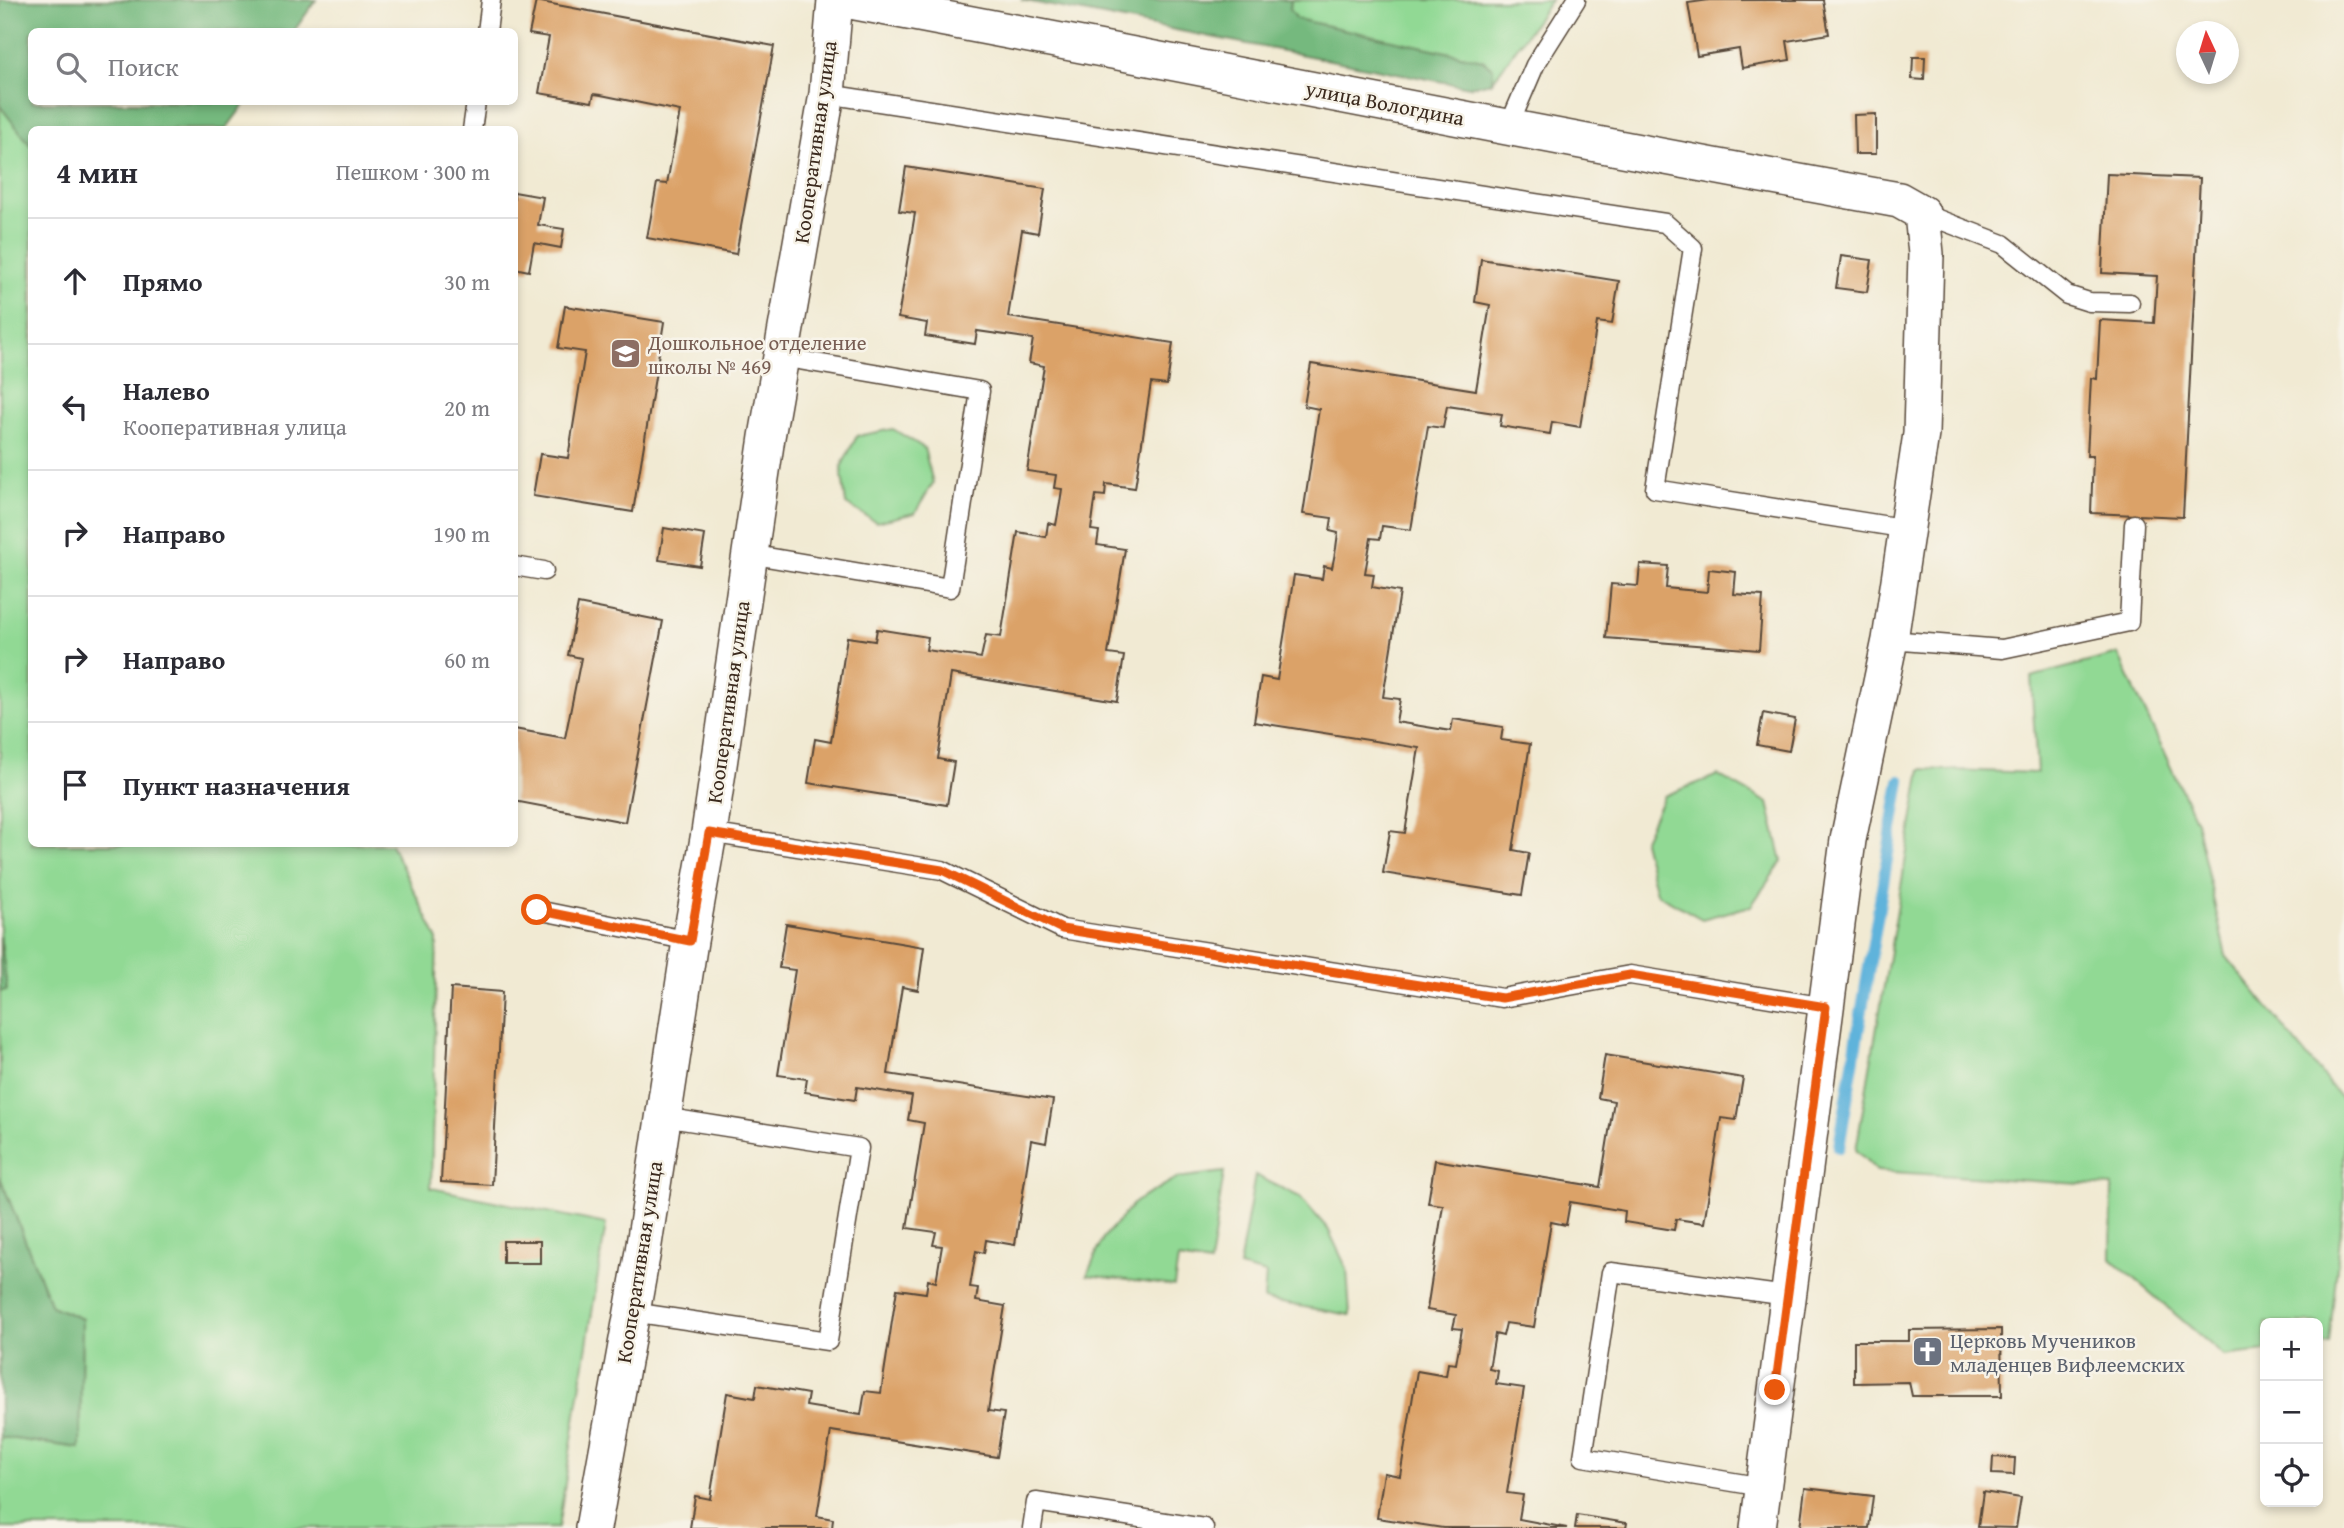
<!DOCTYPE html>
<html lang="ru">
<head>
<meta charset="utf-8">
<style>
	:root { --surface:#fff; --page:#f2f2f3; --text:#2b2b33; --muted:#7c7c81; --line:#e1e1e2 }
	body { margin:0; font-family:"Gentium Book Plus",serif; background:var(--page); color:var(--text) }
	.controls { position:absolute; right:21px; bottom:21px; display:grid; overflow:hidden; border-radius:10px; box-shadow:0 4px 10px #0003 }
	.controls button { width:63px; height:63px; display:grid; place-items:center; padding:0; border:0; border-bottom:2px solid var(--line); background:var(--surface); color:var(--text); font:35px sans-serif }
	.compass { position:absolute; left:2176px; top:21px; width:63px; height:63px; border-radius:50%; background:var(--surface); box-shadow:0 4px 10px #0003; rotate:356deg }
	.stop { position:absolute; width:21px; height:21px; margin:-16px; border:5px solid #ea580c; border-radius:50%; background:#fff }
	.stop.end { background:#ea580c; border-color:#fff; box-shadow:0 2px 7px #0008 }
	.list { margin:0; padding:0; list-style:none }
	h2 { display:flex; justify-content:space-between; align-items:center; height:91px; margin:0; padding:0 28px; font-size:30px }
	h2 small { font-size:23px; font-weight:400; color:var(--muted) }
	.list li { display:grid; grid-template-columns:46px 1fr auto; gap:21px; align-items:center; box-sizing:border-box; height:126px; padding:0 28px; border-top:2px solid var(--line) }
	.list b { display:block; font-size:26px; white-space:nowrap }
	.list p { margin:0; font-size:23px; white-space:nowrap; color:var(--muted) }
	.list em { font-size:23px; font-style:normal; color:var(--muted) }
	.icon { flex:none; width:38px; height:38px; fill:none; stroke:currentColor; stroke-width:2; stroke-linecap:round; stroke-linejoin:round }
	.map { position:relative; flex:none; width:2344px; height:1528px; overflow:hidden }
	.search { position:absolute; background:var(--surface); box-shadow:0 4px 10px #0003; left:28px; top:28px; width:490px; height:77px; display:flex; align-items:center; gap:18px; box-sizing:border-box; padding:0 24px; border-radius:10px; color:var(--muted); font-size:26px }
	.panel { position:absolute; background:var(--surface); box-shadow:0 4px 10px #0003; left:28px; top:126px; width:490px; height:721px; border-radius:10px }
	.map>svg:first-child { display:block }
</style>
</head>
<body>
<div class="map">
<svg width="2344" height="1528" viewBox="0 0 2344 1528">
	<rect width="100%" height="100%" fill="#f7f3e8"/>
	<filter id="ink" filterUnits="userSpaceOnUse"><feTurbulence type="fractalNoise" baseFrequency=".0143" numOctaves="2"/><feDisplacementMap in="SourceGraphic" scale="14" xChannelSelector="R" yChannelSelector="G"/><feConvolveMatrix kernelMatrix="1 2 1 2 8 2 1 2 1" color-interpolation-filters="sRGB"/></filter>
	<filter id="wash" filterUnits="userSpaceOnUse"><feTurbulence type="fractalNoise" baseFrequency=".00686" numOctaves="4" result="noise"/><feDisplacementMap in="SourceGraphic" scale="28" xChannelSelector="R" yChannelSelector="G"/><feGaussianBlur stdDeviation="1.57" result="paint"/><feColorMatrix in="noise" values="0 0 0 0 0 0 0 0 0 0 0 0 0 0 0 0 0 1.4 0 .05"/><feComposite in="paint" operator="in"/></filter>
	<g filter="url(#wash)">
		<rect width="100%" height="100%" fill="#f1ead3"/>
		<path fill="#91d994" stroke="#668259" stroke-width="2" d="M1291 0H1551L1492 82 1493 69 1297 19 1290 9Z
			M0 106 32 146V844H391L437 938 431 1188 606 1224 558 1528H0V1437L80 1448 82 1319 51 1306 0 1177V991L7 990 0 934Z
			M893 429 924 448 933 483 915 513 876 522 846 504 841 467 857 436Z
			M2118 654 2196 821 2226 956 2344 1102V1199L2329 1344 2318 1345V1323H2265V1351L2224 1356 2111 1259 2112 1186 1877 1171 1856 1150 1921 769 2037 773 2031 677Z
			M1718 775 1768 803 1782 861 1751 906 1702 919 1656 893 1643 841 1664 796Z
			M1224 1172 1210 1264 1178 1259 1174 1286 1087 1275 1103 1238 1135 1202 1177 1178Z
			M1255 1175 1300 1197 1328 1229 1347 1269 1350 1315 1264 1300 1266 1274 1239 1267Z"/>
		<path fill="#74b97e" stroke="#58724e" stroke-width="2" d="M0 0H316L294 31 32 32V102H246L226 129 32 130 31 146 0 106Z
			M1021 0H1291L1290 9 1297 19 1483 60 1493 69 1492 82 1469 87Z
			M0 934 7 990 0 991Z
			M0 1177 51 1306 82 1319 80 1448 0 1437Z"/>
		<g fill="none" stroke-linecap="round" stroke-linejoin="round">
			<path stroke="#5fb3db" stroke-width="12" d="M1839 1147 1900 781"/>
		</g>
		<g id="blocks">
			<path fill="#dba268" d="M1709 0H1823L1829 34 1787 41 1790 60 1742 68 1739 49 1697 56 1688 3Z
				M536 1 774 46 736 254 647 238 657 183 667 184 680 111 601 95 594 94 592 102 539 93 549 37 529 34Z
				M1913 57H1925L1924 80 1912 79Z
				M1876 114V154H1855L1854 115Z
				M906 167 1045 189 1038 233 1022 230 1008 317 1173 343 1167 385 1151 383 1135 488 1106 484 1105 496 1096 495 1094 508 1091 530 1099 531 1097 545 1125 549 1108 654 1124 656 1117 701 951 674 938 759 954 762 947 805 808 783 815 739 831 742 847 637 875 641 877 629 928 637 926 650 981 658 986 635 1001 637 1018 532 1046 537 1048 523 1056 525 1060 503 1062 489 1054 488 1056 475 1027 471 1044 366 1029 363 1033 339 977 331 975 344 925 336 927 323 898 318 915 213 899 211Z
				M2107 174 2200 178 2183 517 2091 513 2093 456H2087L2091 378 2097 379 2100 320 2154 323 2157 276 2102 273Z
				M514 192 543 197 538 225 564 229 561 248 534 243 529 271 514 268Z
				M1841 256 1872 260 1867 292 1836 288Z
				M1481 259 1619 281 1612 324 1597 322 1580 427 1552 422 1550 434 1500 426 1502 414 1447 406 1443 428 1428 426 1411 530 1382 526 1380 539 1371 538 1365 573 1374 574 1372 587 1400 592 1383 697 1400 699 1396 722 1451 731 1453 719 1503 727 1501 740 1530 744 1513 850 1529 853 1522 895 1383 873 1390 831 1405 833 1419 748 1254 722 1261 677 1277 680 1294 575 1322 579 1324 566 1332 568 1336 548 1338 533 1330 531 1332 518 1303 514 1319 409 1304 406 1311 364 1476 390 1490 305 1475 302Z
				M565 306 664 322 633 512 533 496 540 454 568 458 585 352 558 348Z
				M664 528 705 535 700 566 659 560Z
				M1640 564 1668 566 1666 588 1707 592 1709 569 1736 572 1734 594 1763 596 1759 650 1606 638 1611 584 1638 586Z
				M578 604 663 621 625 822 514 801V729L565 738 581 658 568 655Z
				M1763 713 1795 719 1789 751 1757 745Z
				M786 924 924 947 918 990 902 987 888 1074 1053 1100 1046 1143 1031 1140 1015 1245 986 1240 984 1253 976 1251 970 1287 978 1288 976 1301 1005 1306 988 1411 1004 1413 997 1457 831 1431 817 1516 833 1519 832 1528H690L695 1496 710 1499 727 1393 755 1398 757 1385 808 1394 806 1406 861 1415 865 1391 881 1393 897 1289 926 1293 928 1280 936 1282 942 1246 933 1245 936 1232 907 1228 924 1123 908 1120 912 1096 857 1087 855 1100 805 1092 807 1079 778 1075 795 970 779 968Z
				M451 988 502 992 492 1185 441 1182Z
				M1605 1055 1743 1078 1736 1120 1721 1118 1704 1223 1676 1219 1674 1230 1624 1222 1625 1211 1570 1202 1566 1225 1551 1222 1534 1327 1506 1323 1503 1336 1495 1334 1489 1369 1498 1371 1496 1384 1524 1388 1507 1493 1523 1495 1519 1519 1567 1528H1443L1377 1518 1384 1473 1400 1476 1417 1371 1446 1376 1448 1363 1456 1364 1462 1329 1453 1328 1456 1315 1427 1310 1443 1205 1428 1203 1435 1160 1600 1187 1614 1101 1598 1098Z
				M503 1241H540V1263H503Z
				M2001 1329 2002 1396H1912L1909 1382 1854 1383V1341H1909V1330Z
				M1993 1457 2015 1458 2014 1475 1992 1474Z
				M1805 1488 1873 1496 1869 1528H1800Z
				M1983 1492 2021 1498 2016 1528 1978 1527Z
				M1577 1515 1627 1523 1626 1528H1575Z"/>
		</g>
	</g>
	<g filter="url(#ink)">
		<use href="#blocks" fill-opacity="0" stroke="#564739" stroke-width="2"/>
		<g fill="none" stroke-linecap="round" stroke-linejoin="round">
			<defs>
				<path id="lane" d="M487 32 491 0
					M827 94 1665 223 1693 248 1655 489 1908 529
					M1508 128 1535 65 1576 0
					M472 130 476 102
					M1922 213 2003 244 2067 295 2089 302 2130 303
					M749 554 950 588 980 391 781 357
					M514 566 544 571
					M1890 640 2002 649 2129 622 2134 524
					M709 833 942 870 1062 929 1502 998 1630 975 1826 1007
					M537 910 690 941
					M632 1312 828 1341 859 1148 663 1117
					M1763 1487 1583 1457 1611 1272 1788 1296
					M1032 1528 1036 1502 1204 1528"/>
				<path id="street" d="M845 0C1197 66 1547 137 1899 200L1922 213 1926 254 1921 434 1890 640 1848 840 1758 1528
					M593 1528 643 1251 690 941 709 833 767 437 827 94 835 0"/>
			</defs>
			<use href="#lane" stroke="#564739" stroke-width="21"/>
			<use href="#street" stroke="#564739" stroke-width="38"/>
			<use href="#lane" stroke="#fff" stroke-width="18"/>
			<use href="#street" stroke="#fff" stroke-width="35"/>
		</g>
	</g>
	<g fill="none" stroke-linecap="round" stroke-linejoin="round" filter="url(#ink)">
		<path stroke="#ea580c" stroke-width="9" d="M537 910 690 941 709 833 942 870 1062 929 1502 998 1630 975 1826 1007 1775 1390"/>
	</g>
	<defs>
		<symbol id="school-square" viewBox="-11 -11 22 22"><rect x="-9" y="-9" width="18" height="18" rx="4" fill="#8d6e63" stroke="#f7f3e8"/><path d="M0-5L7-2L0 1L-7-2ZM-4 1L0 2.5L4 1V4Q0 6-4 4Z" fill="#fff"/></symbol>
		<symbol id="church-square" viewBox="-11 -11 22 22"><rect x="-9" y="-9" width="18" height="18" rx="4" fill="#6b7280" stroke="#f7f3e8"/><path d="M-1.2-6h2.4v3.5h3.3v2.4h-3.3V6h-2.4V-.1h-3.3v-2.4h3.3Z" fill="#fff"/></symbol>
	</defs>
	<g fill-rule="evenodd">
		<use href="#school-square" x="608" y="336" width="35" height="35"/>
		<use href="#church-square" x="1910" y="1334" width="35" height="35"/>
	</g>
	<g text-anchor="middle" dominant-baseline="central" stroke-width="5" stroke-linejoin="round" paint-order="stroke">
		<g font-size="21" fill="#3b2a1e" stroke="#f7f3e8">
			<text transform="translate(1385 103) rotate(11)">улица Вологдина</text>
			<text transform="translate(815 142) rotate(-82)">Кооперативная улица</text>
			<text transform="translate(728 702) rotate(-82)">Кооперативная улица</text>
			<text transform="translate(639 1262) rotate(-81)">Кооперативная улица</text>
		</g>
		<g font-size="21" fill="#785e54" stroke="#f7f3e8" text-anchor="start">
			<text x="648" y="342">Дошкольное отделение<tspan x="648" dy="24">школы № 469</tspan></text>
		</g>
		<g font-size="21" fill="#5b616d" stroke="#f7f3e8" text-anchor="start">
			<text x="1950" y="1340">Церковь Мучеников<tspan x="1950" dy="24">младенцев Вифлеемских</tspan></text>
		</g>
	</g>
</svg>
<div class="controls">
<button>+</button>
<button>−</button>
<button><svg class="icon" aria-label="locate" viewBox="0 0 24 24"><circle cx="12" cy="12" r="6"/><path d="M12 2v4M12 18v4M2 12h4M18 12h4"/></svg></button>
</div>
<svg class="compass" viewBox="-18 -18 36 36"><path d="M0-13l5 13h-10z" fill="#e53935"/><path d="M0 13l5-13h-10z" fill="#7c7c81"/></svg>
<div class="stop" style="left:537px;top:910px"></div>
<div class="stop end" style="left:1775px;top:1390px"></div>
<div class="search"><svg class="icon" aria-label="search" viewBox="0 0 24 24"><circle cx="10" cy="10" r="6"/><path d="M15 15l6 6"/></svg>Поиск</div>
<section class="panel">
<h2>4 мин<small>Пешком · 300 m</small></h2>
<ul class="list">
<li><svg class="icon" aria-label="ahead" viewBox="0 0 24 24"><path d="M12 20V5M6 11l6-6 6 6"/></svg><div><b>Прямо</b></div><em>30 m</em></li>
<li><svg class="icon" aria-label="left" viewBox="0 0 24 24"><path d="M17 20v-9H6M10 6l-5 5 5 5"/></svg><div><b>Налево</b><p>Кооперативная улица</p></div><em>20 m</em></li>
<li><svg class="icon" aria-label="right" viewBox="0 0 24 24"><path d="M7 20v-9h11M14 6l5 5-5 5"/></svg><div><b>Направо</b></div><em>190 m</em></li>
<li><svg class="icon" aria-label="right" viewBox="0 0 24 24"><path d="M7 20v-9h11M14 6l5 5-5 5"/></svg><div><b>Направо</b></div><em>60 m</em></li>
<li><svg class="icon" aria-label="arrive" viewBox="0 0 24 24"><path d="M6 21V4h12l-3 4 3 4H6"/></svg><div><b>Пункт назначения</b></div></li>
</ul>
</section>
</div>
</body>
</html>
